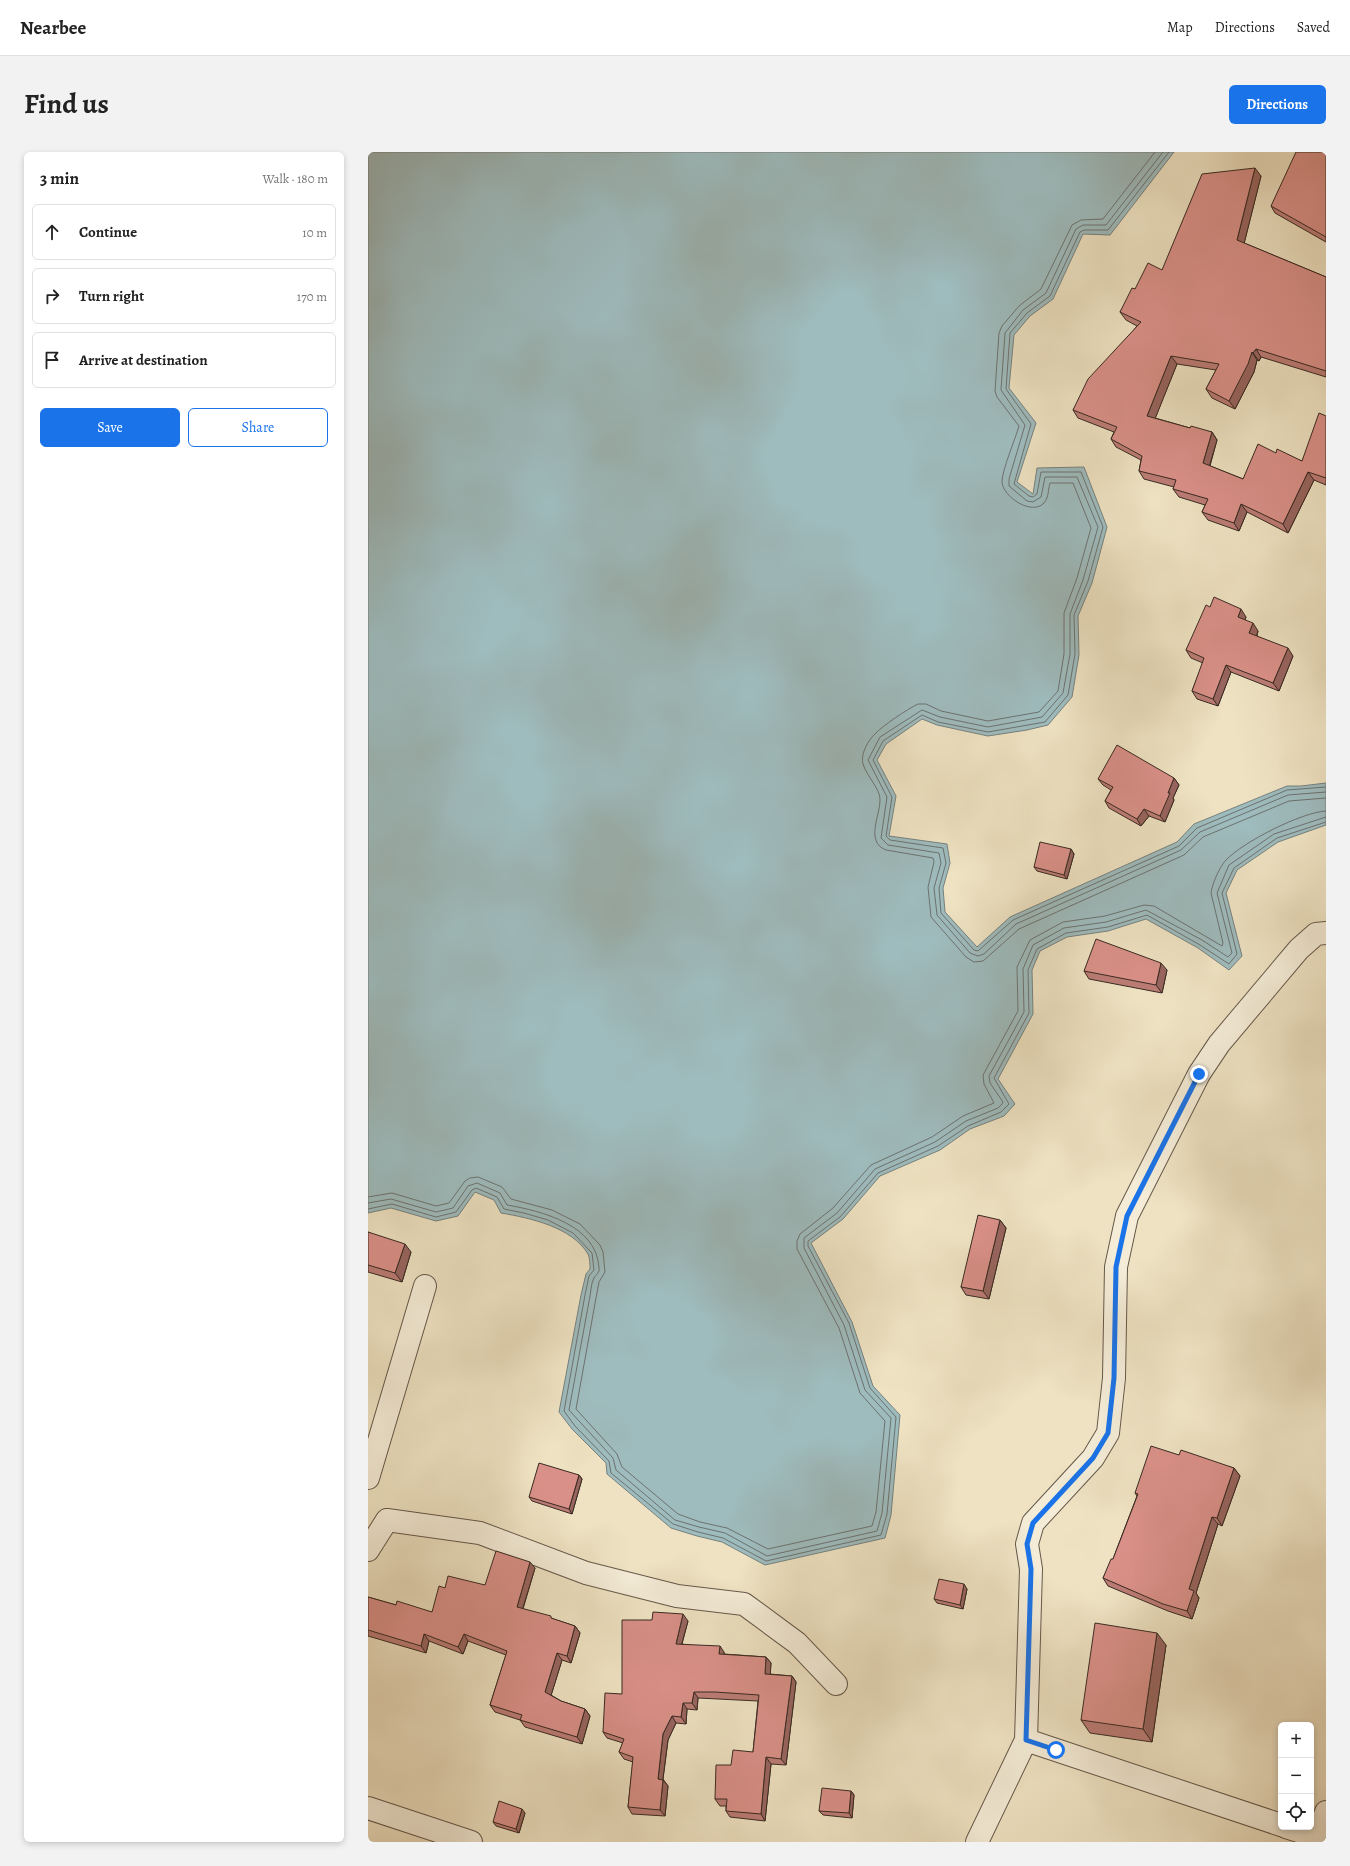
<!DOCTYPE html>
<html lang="en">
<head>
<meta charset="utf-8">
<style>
	:root { --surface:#fff; --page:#f2f2f2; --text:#222; --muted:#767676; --line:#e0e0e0; --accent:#1a73e8 }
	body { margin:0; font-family:Alegreya,serif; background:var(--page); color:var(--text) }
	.controls { position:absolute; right:12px; bottom:12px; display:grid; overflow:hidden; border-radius:6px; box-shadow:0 2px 6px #0003 }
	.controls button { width:36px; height:36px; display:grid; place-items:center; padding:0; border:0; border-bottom:1px solid var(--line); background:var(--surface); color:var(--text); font:20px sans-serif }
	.stop { position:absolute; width:12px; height:12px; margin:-9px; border:3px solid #1a73e8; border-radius:50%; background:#fff }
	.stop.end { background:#1a73e8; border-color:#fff; box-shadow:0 1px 4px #0008 }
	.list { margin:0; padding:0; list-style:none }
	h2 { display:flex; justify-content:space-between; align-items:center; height:52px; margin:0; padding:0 16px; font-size:17px }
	h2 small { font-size:13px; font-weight:400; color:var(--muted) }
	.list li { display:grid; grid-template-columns:26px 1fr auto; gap:12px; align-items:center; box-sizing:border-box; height:56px; margin:0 8px 8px; padding:0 8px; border:1px solid var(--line); border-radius:6px }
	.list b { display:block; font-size:15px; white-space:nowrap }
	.list em { font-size:13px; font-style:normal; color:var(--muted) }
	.actions { display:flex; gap:8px; padding:12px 16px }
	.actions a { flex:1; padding:9px 0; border:1px solid var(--accent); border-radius:6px; text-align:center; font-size:14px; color:var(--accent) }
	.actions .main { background:var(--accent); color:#fff }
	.icon { flex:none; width:22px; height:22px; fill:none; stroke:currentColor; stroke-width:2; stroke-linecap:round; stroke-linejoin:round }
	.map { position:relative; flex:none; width:958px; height:1690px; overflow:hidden; border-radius:6px }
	header { display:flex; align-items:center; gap:24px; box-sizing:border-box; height:56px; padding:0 20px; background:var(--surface); border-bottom:1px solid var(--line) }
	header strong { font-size:19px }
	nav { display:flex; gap:22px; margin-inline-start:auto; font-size:14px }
	.intro { display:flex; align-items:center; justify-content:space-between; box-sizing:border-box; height:96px; padding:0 24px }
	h1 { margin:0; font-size:28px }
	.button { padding:10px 18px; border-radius:6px; background:var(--accent); color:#fff; font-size:14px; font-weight:700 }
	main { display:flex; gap:24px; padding:0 24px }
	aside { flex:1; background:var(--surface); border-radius:6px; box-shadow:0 2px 6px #0003 }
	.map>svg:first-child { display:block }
</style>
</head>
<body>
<header>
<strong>Nearbee</strong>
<nav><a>Map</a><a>Directions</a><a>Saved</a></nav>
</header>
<div class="intro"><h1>Find us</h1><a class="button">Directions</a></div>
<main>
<aside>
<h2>3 min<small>Walk · 180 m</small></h2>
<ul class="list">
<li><svg class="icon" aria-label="ahead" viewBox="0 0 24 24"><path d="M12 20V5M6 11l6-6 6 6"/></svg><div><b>Continue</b></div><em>10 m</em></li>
<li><svg class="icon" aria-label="right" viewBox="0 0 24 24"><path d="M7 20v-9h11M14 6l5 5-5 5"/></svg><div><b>Turn right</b></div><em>170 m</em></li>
<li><svg class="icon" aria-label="arrive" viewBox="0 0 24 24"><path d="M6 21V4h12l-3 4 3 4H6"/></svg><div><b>Arrive at destination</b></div></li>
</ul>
<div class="actions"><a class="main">Save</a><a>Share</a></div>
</aside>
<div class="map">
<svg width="958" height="1690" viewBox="0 0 958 1690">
	<rect width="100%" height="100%" fill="#eee2c2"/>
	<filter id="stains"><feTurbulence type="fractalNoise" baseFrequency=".005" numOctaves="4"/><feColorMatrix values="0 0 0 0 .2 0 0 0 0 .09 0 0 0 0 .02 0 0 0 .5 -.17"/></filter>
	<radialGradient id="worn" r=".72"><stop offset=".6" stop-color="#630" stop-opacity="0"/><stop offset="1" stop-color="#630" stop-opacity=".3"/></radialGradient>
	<path fill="#9ebbbd" stroke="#76817f" d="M0 0H806L742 83 715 82 685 147 662 164 646 183 641 236 668 271 649 330 665 342 669 316 716 315 739 375 724 431 710 464 711 503 704 545 680 573 659 578 620 584 569 573 554 567 518 592 509 608 528 644 521 684 579 692 582 711 575 736 577 760 609 795 642 765 809 690 826 672 919 634H933L958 631V673L910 690 869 718 858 741 874 804 861 818 830 796 778 767 740 779 699 785 672 799 664 818 665 862 630 927 647 952 636 964 602 977 572 998 512 1024 475 1067 443 1091 484 1170 505 1234 532 1263 523 1363 517 1386 397 1413 354 1390 329 1384 303 1376 239 1322 238 1311 204 1277 191 1260 213 1143 218 1122 222 1117C222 1113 222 1106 220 1102 204 1075 162 1066 133 1061L126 1048 107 1040 90 1064 68 1069 23 1056 0 1061Z"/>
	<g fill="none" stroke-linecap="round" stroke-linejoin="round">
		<path stroke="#6c7270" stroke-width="1" d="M787 0 735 67 713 68 704 73 673 137 651 154 634 174 631 181 627 239 629 245 651 274C647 288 634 318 634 330 635 345 664 364 676 351 681 345 680 337 682 331H705L723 376 709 426 696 461V502L690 539 671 560 620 569 573 559 558 552H550C541 556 514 574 507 582 500 588 492 603 495 612 498 623 513 638 512 648 512 664 497 690 518 698L565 706 566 710 560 735 563 765 598 805 606 810 615 809 651 777 816 703 835 685 921 649 958 646
			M795 0 738 73H715L708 77 678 141 655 158 637 181 633 238 657 273 641 327V334L659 349 665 350 673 345 677 325H709L730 375 715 428 702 462V502L695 541 674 565 620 575 572 565 554 558 512 585 500 608 519 645 513 686 520 693 571 701 573 711 566 736 569 763 602 801 610 804 616 802 648 772 813 698 832 680 920 643 958 640
			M801 0 740 78H716L712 80 682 144 659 161 642 181 638 237 663 272 646 332 661 344 665 345 669 342 673 320H713L735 375 720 429 706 463 707 502 700 543 677 570 620 580 570 570 554 563 515 589 505 608 524 645 518 684 522 688 575 696 578 711 571 736 573 761 606 798 610 799 645 768 811 694 829 676 919 638 958 635
			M0 1045 24 1041 68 1054 81 1051 97 1029 102 1026 110 1025 134 1035 143 1047 184 1058 212 1072 232 1093 235 1100 237 1120 231 1130 228 1146 208 1257 249 1302 254 1315 310 1362 332 1370 359 1376 400 1397 504 1374 508 1360 517 1269 492 1241 471 1176 429 1097V1089L432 1082 465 1056 503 1013 564 985 595 964 626 951 616 932 615 923 650 859 649 815 662 788 695 770 737 764 776 753 786 754 854 794 855 791 843 741C844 732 852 714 858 708 875 690 934 660 958 659
			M0 1051 23 1047 68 1060 85 1056 100 1034 109 1031 132 1041 139 1053C174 1059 229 1073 231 1116 232 1121 228 1122 226 1126 223 1131 223 1139 222 1144L201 1258 245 1306 248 1318 307 1368 331 1375 357 1381 399 1404 509 1379 514 1361 523 1266 497 1238 476 1173 436 1096V1086L469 1061 507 1017 567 990 598 969 630 956 634 952 635 950 622 931 621 924 656 860 655 817 665 793 696 776 738 770 778 758 834 788 860 805 864 801 849 741 861 713 906 682 958 665
			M0 1057 24 1052 68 1065 88 1060 104 1038 108 1036 129 1045 136 1057 156 1061 180 1068 205 1081 224 1101 226 1118 221 1124 217 1143 196 1259 207 1274 241 1309 243 1321 305 1372 330 1380 355 1386 398 1409 513 1383 519 1362 528 1265 502 1236 481 1171 440 1094V1089L472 1065 510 1021 570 994 600 974 633 960 641 952 626 926 661 861 660 818 669 797 698 781 740 775 779 763 832 793 861 812 869 802 854 741 866 716 909 686 958 670"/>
		<defs>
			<path id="minor" d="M0 1326 57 1134
				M0 1398 19 1368 112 1381 218 1421 309 1444 376 1452 429 1491 468 1532
				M658 1588 913 1673
				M0 1656 103 1690
				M918 1675 958 1688
				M609 1690 658 1588 663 1417 659 1392 665 1371 725 1306 740 1281 746 1226 748 1115 759 1064 831 922 851 892 931 797 948 782 958 781
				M947 1690 958 1660"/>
		</defs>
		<use href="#minor" stroke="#66584a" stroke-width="24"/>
		<use href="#minor" stroke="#f4ecd7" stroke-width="22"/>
	</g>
	<path fill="#bb7c75" stroke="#392a22" d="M958 0V90L907 61 903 54Z
		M893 24 876 91 958 125V225L893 205 891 209 889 208 886 220 867 257 844 246 838 237 848 218 809 212 787 266 822 276 844 280 849 288 842 314 875 327 908 301 934 309 958 264V333L946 328 920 381 879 360 871 379 840 368 834 360 837 353 811 345 805 337 806 335 776 327 771 319 773 308 748 295 743 287 746 280 710 266 705 258 769 174 758 168 752 160 767 137 794 118Z
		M842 455 878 465 877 468 890 479 889 484 925 504 911 539 863 520 850 554 829 547 824 539 835 511 823 506 818 498Z
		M806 626 811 633 805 646 806 648 797 670 781 664 773 674 741 656 737 649 743 638 735 633 730 627Z
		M703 697 706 702 699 727 669 719 666 715Z
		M799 818 794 841 721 827 716 819Z
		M632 1068 638 1076 621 1147 598 1143 593 1135Z
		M0 1080 43 1100 34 1130 0 1120Z
		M811 1303 866 1316 872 1324 854 1374 850 1372 828 1441 831 1446 824 1467 800 1459 740 1434 735 1426 745 1407 769 1344 767 1341Z
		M211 1323 214 1327 204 1362 164 1349 161 1345Z
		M167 1416 155 1457 207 1474 212 1481 203 1511 194 1508 183 1543 193 1549 217 1557 222 1564 214 1592 157 1575 152 1568 127 1560 122 1553 138 1503 100 1489 95 1502 61 1489 58 1501 0 1484V1445L28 1453 64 1460 77 1436 117 1433Z
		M599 1437 595 1457 569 1451 566 1447Z
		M320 1469 314 1492 356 1500V1502L398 1505 403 1511 402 1522 424 1524 428 1530 418 1613 403 1612 397 1669 362 1665 358 1659V1654H352L347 1647 363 1613 385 1600 390 1549 330 1546 329 1558 319 1557 318 1572 308 1571 300 1588 295 1627 300 1634 297 1664 264 1662 260 1655 265 1610 256 1607 251 1600 255 1591 239 1586 235 1580 254 1542Z
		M798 1493 784 1590 722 1581 713 1568Z
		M483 1639 486 1643 484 1666 455 1663 451 1659Z
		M157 1661 151 1681 128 1674 125 1670Z"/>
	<path fill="#98655f" stroke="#392a22" d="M887 16 893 24 875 96 869 88Z
		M888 197 893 205 891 209 885 201Z
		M884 200 889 208 886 220 867 257 861 249Z
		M803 204 809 212 785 272 779 264Z
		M844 280 849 288 840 319 835 311Z
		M940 320 946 328 920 381 915 372Z
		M873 352 879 360 871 379 866 371Z
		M873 457 878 465 875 473 870 465Z
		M885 471 890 479 887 489 881 481Z
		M920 496 925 504 911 539 905 531Z
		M858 513 863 520 850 554 845 547Z
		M806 626 811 633 805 646 806 648 797 670 792 664 800 641Z
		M776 657 781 664 773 674 769 667Z
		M703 697 706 702 699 727 696 723Z
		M793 811 799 818 794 841 788 833Z
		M632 1068 638 1076 621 1147 615 1139Z
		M37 1092 43 1100 34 1130 27 1121Z
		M866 1316 872 1324 854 1374 849 1366Z
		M211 1323 214 1327 204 1362 201 1357Z
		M844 1365 850 1372 828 1441 831 1446 824 1467 819 1459 821 1437Z
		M162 1410 167 1416 153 1462 149 1455Z
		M596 1432 599 1437 595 1457 592 1453Z
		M315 1462 320 1469 312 1498 308 1492Z
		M207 1474 212 1481 203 1511 199 1504Z
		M789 1481 798 1493 784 1590 775 1577Z
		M56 1482 61 1489 58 1501 53 1494Z
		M96 1482 100 1489 95 1502 90 1495Z
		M352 1494 356 1500V1508L351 1502Z
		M189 1501 194 1508 182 1547 177 1540Z
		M398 1505 403 1511 402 1528 397 1522Z
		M424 1524 428 1530 418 1613 413 1607Z
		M326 1540 330 1546 329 1558 324 1551Z
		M315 1551 319 1557 318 1572 313 1565Z
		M217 1557 222 1564 214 1592 209 1585Z
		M304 1564 308 1571 300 1588 294 1634 290 1627 295 1582Z
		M398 1605 403 1612 397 1669 393 1662Z
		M295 1628 300 1634 297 1664 292 1658Z
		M483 1639 486 1643 484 1666 481 1661Z
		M154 1657 157 1661 151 1681 148 1677Z"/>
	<path fill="#d99088" stroke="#392a22" d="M928 0H958V85L903 54Z
		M887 16 869 88 958 125V219L888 197 885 201 884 200 880 212 861 249 838 237 851 212 803 204 779 264 822 276 823 274 844 280 835 311 875 327 890 292 908 301 909 297 934 309 951 261 958 264V326L940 320 915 372 873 352 866 371 834 360 840 347 805 337 808 328 771 319 774 304 743 287 749 275 705 258 720 227 773 170 752 160 764 136 767 137 780 111 794 118 834 22Z
		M846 445 873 457 870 465 885 471 881 481 920 496 905 531 858 513 845 547 824 539 836 506 818 498 838 453 842 455Z
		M749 593 806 626 800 641H802L792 664 776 657 769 667 737 649 745 635 730 627Z
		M672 690 703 697 696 723 666 715Z
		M728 787 793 811 788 833 716 819Z
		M610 1063 632 1068 615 1139 593 1135Z
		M0 1080 37 1092 27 1121 0 1113Z
		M783 1294 811 1303 813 1298 866 1316 849 1366 844 1365 821 1437 826 1439 819 1459 795 1452 735 1426 743 1407H745L770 1342 767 1341Z
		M171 1311 211 1323 201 1357 161 1345Z
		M128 1399 162 1410 149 1455 183 1464V1466L207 1474 199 1504 189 1501 177 1540 193 1549 217 1557 209 1585 152 1568 154 1563 122 1553 139 1499 96 1482 90 1495 56 1482 53 1494 0 1478V1445L28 1453 29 1449 64 1460 71 1434 77 1436 80 1424 117 1433Z
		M571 1427 596 1432 592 1453 566 1447Z
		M285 1460 315 1462 308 1492 352 1494 351 1502 398 1505 397 1522 424 1524 413 1607 398 1605 393 1662 358 1659 359 1647H347L348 1613H363L365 1598 385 1600 391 1543 347 1540H326L324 1551H315L313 1565 304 1564 295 1582 290 1627 295 1628 292 1658 260 1655 265 1605 251 1600 256 1587 235 1580 237 1541 254 1542V1468H284Z
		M727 1471 789 1481 775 1577 713 1568Z
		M454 1636 483 1639 481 1661 451 1659Z
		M131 1649 154 1657 148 1677 125 1670Z"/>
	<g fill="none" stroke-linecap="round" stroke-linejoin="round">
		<path stroke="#1a73e8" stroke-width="5" d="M688 1598 658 1588 663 1417 659 1392 665 1371 725 1306 740 1281 746 1226 748 1115 759 1064 831 922"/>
	</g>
	<rect width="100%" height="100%" filter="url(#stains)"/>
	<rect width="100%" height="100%" fill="url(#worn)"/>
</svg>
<div class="controls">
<button>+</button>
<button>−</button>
<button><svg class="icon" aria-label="locate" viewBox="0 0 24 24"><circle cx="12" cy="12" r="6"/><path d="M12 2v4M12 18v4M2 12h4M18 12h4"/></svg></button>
</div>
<div class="stop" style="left:688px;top:1598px"></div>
<div class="stop end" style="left:831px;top:922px"></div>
</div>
</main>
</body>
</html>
